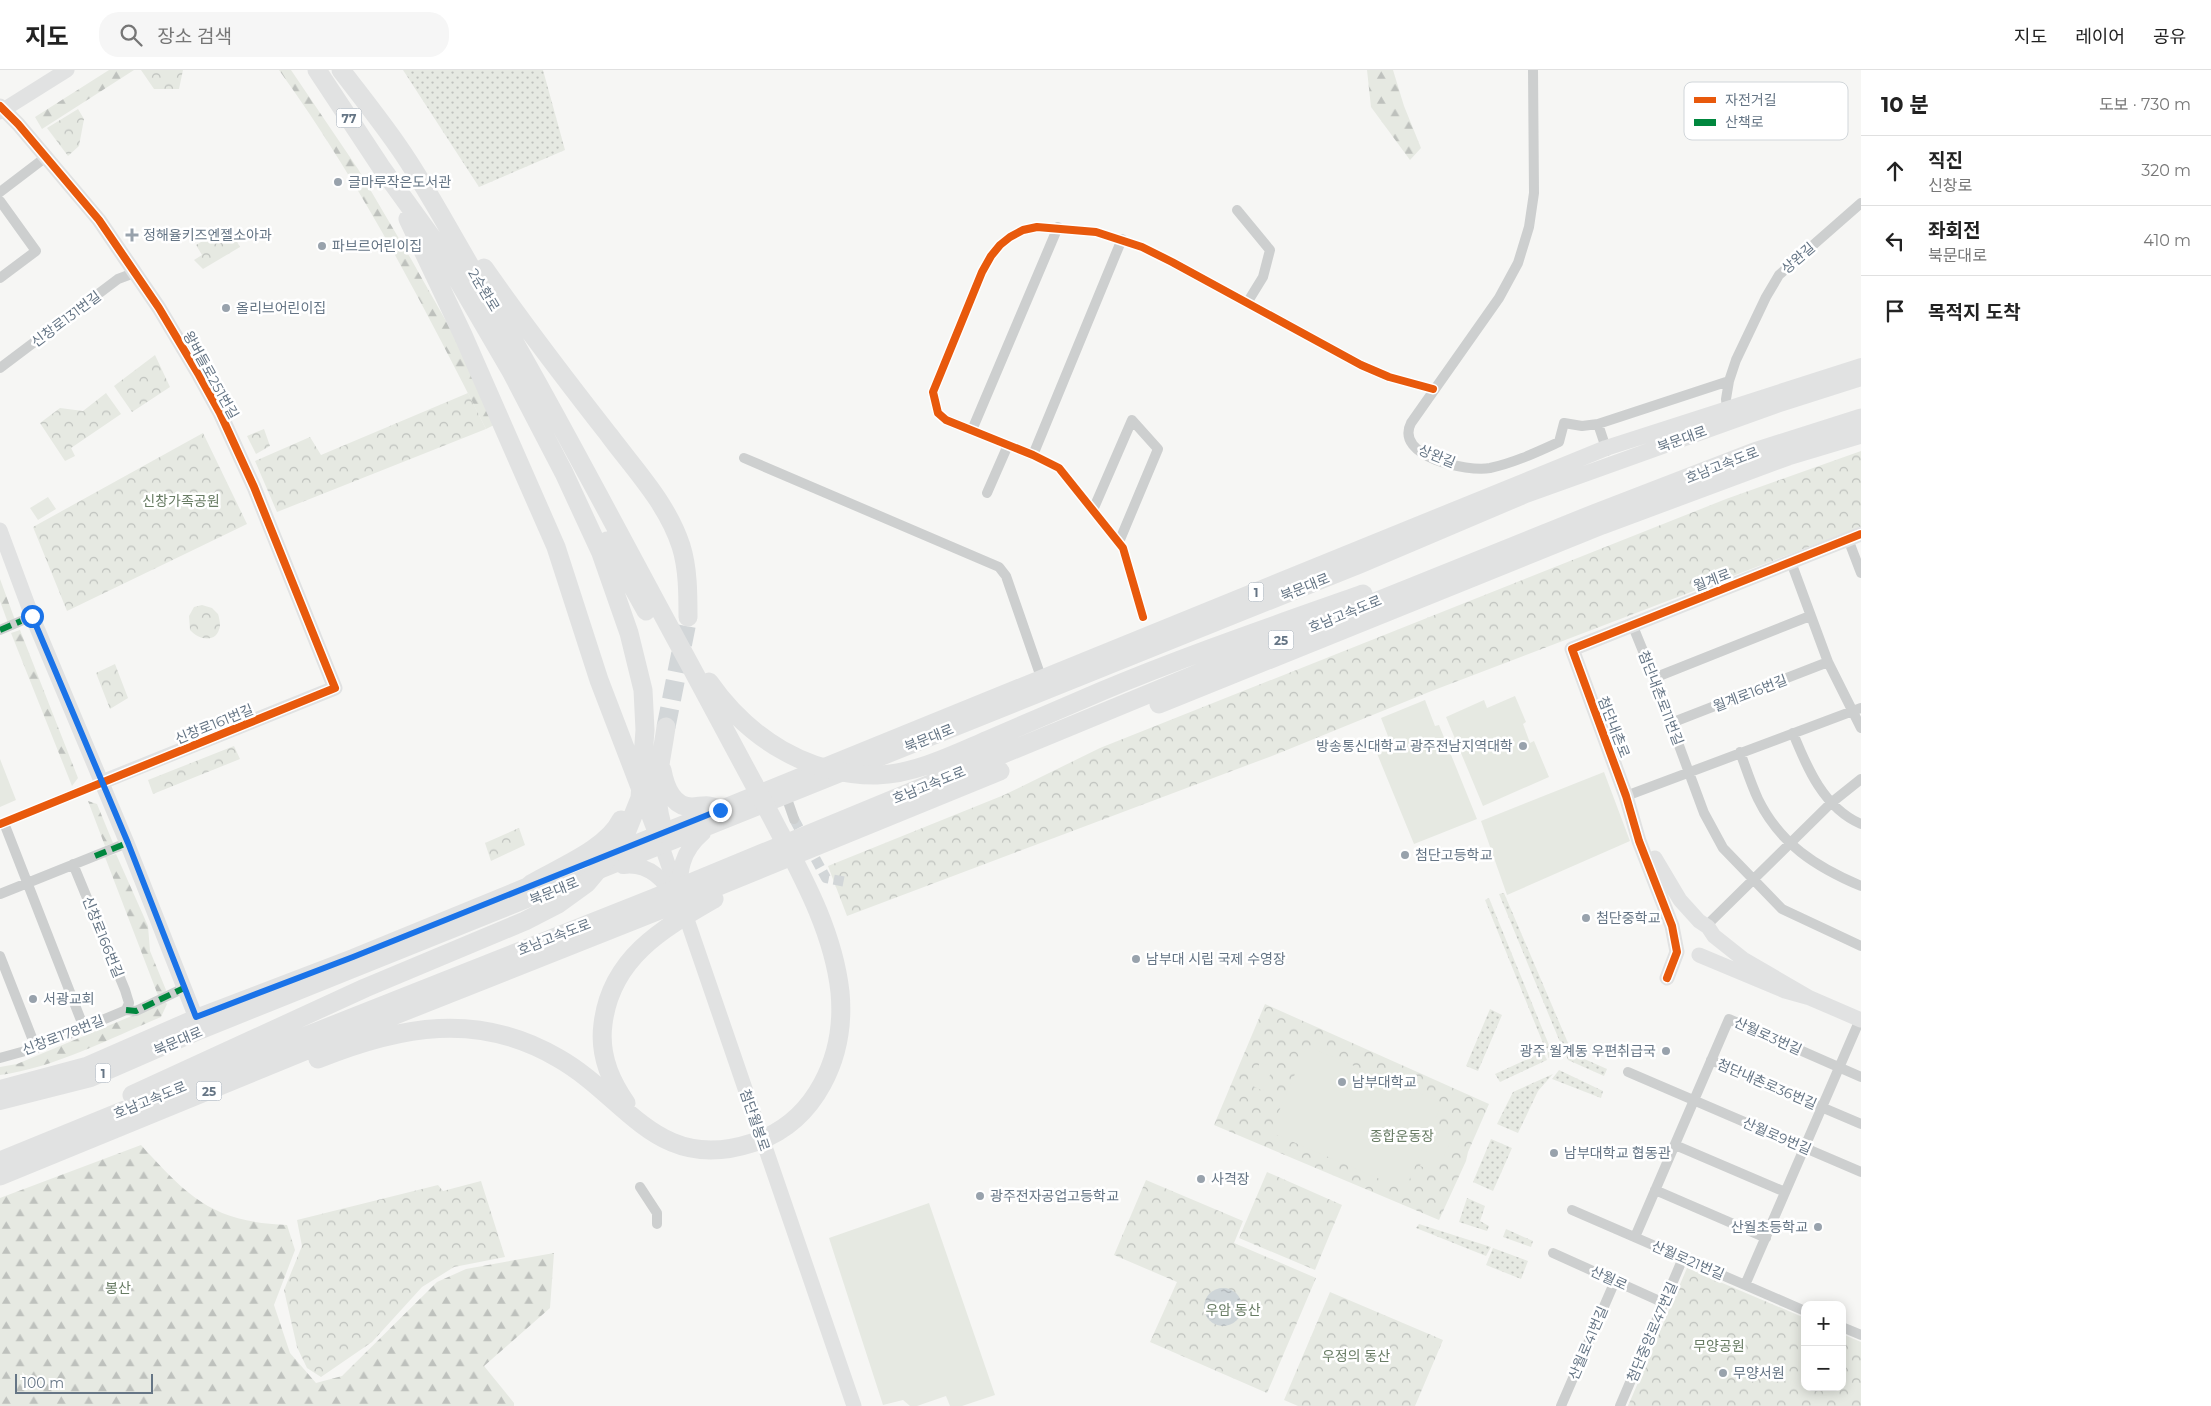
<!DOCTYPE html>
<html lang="ko">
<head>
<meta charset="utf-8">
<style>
	:root { --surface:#fff; --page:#f6f6f6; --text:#222; --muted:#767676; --line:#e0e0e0 }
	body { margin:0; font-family:Montserrat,"Noto Sans KR",sans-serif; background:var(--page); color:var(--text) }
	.controls { position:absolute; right:15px; bottom:15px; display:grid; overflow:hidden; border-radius:10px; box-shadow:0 2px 12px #0003 }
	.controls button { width:45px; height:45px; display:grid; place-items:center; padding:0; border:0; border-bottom:1px solid var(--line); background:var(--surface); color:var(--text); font:25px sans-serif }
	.scale { position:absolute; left:15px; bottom:12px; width:138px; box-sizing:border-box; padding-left:5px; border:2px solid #657585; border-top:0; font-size:14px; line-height:18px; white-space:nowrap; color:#657585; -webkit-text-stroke:4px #fff; paint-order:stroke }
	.stop { position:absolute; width:15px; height:15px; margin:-11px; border:4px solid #1a73e8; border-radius:50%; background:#fff }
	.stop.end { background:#1a73e8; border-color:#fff; box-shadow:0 1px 5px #0008 }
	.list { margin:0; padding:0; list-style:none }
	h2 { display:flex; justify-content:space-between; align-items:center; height:65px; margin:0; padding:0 20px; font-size:21px }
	h2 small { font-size:16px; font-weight:400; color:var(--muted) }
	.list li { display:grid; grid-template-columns:32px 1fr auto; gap:15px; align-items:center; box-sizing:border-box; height:70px; padding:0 20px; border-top:1px solid var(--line) }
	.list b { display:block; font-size:19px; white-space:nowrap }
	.list p { margin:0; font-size:16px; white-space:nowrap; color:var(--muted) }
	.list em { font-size:16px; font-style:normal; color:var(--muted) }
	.icon { flex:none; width:28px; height:28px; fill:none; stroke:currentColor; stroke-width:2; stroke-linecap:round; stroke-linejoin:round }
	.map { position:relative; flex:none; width:1861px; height:1336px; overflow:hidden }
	header { display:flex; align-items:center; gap:30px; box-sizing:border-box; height:70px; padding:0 25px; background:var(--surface); border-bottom:1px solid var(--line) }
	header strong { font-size:24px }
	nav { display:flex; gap:28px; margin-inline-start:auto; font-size:18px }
	.search { width:350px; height:45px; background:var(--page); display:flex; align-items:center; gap:12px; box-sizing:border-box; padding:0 18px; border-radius:20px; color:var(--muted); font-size:19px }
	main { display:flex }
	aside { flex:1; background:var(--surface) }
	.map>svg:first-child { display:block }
</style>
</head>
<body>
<header>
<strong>지도</strong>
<div class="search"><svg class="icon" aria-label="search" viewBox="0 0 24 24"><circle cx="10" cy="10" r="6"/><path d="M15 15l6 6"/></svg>장소 검색</div>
<nav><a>지도</a><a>레이어</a><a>공유</a></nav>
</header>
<main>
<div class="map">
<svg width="1861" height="1336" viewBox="0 0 1861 1336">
	<defs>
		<pattern id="grass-dots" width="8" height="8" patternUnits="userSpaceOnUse" patternTransform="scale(1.25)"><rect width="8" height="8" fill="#e6e9e2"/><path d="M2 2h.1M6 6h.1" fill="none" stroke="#bec1bd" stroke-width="1.8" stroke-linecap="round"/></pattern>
		<pattern id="forest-firs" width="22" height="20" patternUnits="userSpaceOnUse" patternTransform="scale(1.25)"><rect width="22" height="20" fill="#e6e9e2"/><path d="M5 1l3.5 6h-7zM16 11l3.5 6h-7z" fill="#bec1bd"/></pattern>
		<pattern id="park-crowns" width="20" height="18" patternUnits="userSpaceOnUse" patternTransform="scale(1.25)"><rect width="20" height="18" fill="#e6e9e2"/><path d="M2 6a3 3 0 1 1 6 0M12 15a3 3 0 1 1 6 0" fill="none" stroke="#bec1bd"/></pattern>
		<pattern id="water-ripples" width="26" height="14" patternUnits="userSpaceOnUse" patternTransform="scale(1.25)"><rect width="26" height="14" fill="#ced5d8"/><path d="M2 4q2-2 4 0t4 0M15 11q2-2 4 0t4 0" fill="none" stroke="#abb1b5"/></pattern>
	</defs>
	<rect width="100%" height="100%" fill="#f6f6f4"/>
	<path fill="url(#grass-dots)" d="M403 0H543L565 80 479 117Z
		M1504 823 1571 980 1562 977 1499 824Z
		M1489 828 1553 985 1549 988 1485 830Z
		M1490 939 1502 945 1478 1001 1466 996Z
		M1564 980 1607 999 1604 1006 1568 990Z
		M1543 982 1547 990 1500 1012 1495 1004Z
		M1559 1000 1603 1021 1601 1028 1552 1009Z
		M1553 1004 1538 1021 1518 1063 1497 1054 1513 1022Z
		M1491 1069 1512 1078 1493 1121 1473 1112Z
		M1467 1128 1485 1136 1480 1151 1489 1156 1487 1161 1459 1152Z
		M1419 1154 1491 1177 1486 1186 1416 1158Z
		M1506 1159 1533 1171 1531 1177 1503 1167Z
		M1493 1178 1528 1191 1521 1209 1486 1195Z"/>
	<path fill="url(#forest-firs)" d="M109 0H134L42 59 35 47Z
		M279 0H291L358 99 411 189 464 283 496 354 486 359C424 236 360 112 279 0Z
		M1367 0H1393L1404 36 1421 78 1410 90 1371 37Z
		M0 509 15 550 8 553 0 531Z
		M20 560 78 708 72 716 11 563Z
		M88 731 97 734 113 773 105 776Z
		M116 784 148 856 150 881 166 920 164 925 159 928 105 787Z
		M165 932 167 934 161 947C111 968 54 998 0 1005V997L17 994Z
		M141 1075C189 1128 213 1152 287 1155L295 1180 274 1235 290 1283 316 1313 342 1306 437 1212 466 1199 554 1183 550 1238 484 1296 514 1333V1336H0V1128Z"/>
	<path fill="url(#park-crowns)" d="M141 0H183L179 19H154Z
		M78 39 84 49 79 76 68 86 47 58Z
		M228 156 240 177 203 199 194 190 202 185 196 175Z
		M155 285 170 317 132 342 114 316Z
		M106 323 121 344 71 378 75 386 65 391 40 353 60 338 83 341Z
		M468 323 486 359 277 442 255 391 310 367 321 385Z
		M264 359 270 376 256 384 247 366Z
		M203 363 247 454 67 541 33 457Z
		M1861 381V457L1429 622 1277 684 847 846 828 796 1004 725 1100 678 1726 429Z
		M202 535 212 538 218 544C219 547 220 552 220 556 217 574 199 570 190 560L189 546 194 537Z
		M115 594 128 628 110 639 96 603Z
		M234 676 240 689 153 724 148 710Z
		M519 758 525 775 491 791 485 773Z
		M1265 934 1489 1034 1468 1082 1466 1091 1439 1150 1214 1055Z
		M1267 1102 1342 1135 1315 1200 1239 1168Z
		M1146 1110 1243 1151 1234 1173 1316 1208 1267 1323 1150 1272 1177 1212 1114 1185Z
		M481 1111 505 1187 454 1197 422 1217 372 1272 321 1307 307 1298 297 1277 284 1220 302 1176 297 1150 438 1115 443 1121Z
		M1687 1198 1805 1248V1317H1842V1264L1861 1272V1336H1628Z
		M1330 1222 1443 1270 1415 1336H1298L1284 1330Z"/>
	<path fill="#e6e9e2" d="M48 427 56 439 38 450 30 438Z
		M1515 626 1526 652 1523 654 1530 673 1534 671 1549 707 1483 736 1446 647 1484 630 1487 638Z
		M1425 630 1435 656 1439 655 1477 749 1414 774 1376 681 1391 674 1381 648Z
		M0 689 16 730 0 737Z
		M1604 702 1630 771 1507 825 1481 751Z
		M1307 976 1442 1033 1405 1120 1270 1062Z
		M1260 992 1273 998 1263 1021 1251 1015Z
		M1436 1058 1453 1066 1437 1102 1420 1096Z
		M929 1133 995 1325 962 1336H950L946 1326 917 1336H910L903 1330 883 1335 829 1168Z"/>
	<path fill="url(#water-ripples)" d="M1204 1237a19 19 0 1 1 38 0a19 19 0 1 1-38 0Z"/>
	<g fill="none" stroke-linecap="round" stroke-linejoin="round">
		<path stroke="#d2d6d8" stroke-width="10" stroke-dasharray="10 5" stroke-linecap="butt" d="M794 749 826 808 846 812"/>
		<path stroke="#d2d6d8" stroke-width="19" stroke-dasharray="19 9" stroke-linecap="butt" d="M666 657 688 547"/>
		<path stroke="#cdcfcf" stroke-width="10" d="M1533 0 1534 123 1529 157 1518 193 1499 228 1411 353C1394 387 1467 402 1490 398 1514 393 1537 382 1559 372L1564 353 1582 356 1598 354 1729 311
			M0 122 46 87
			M0 131 36 181 0 208
			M1237 140 1270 180 1263 207 1247 233
			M0 298 118 209 134 203
			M1727 339 1726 329 1729 311 1736 290 1766 227 1779 205 1861 133
			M1598 354 1607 381
			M972 360 1058 157
			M1033 385 1122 169
			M744 388 999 497 1006 506 1041 607
			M987 423 1008 375
			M1093 440 1132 350 1158 379 1119 472
			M1848 469 1861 503
			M1791 492 1828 592 1861 658
			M1143 547 1123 478 1059 398 1033 385 946 350 938 343 933 322 982 202 991 186 1000 175 1010 167 1023 160 1037 157 1096 162 1142 177 1172 192 1361 295 1389 307 1433 319
			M1632 554 1654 608 1704 743 1723 778 1782 839 1861 876
			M0 560 21 551
			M1654 608 1810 546
			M1671 653 1828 592
			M1793 663C1807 698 1824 738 1861 754
			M1740 682C1746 698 1751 714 1758 729 1780 774 1816 797 1861 816
			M786 726 794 749
			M1626 726 1861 638
			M4 753 84 958
			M0 754 102 712
			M73 794 125 920 129 933 126 940
			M0 824 127 773
			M1706 856 1831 733 1861 709
			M0 886 36 978
			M0 988 36 978 126 940 136 941 184 918
			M1711 990 1861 1054
			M1628 1002 1861 1102
			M1675 1075 1785 1122
			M640 1117 657 1143V1154
			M1655 1120 1766 1168
			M1572 1140 1805 1241
			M1635 1167 1729 949 1861 1007
			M1553 1183 1664 1233
			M1745 1215 1861 947
			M1842 1257 1861 1265
			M1561 1336 1615 1211
			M1620 1336 1683 1188"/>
		<path stroke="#e1e2e2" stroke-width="15" d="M0 36 18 54 99 150 159 238 199 305 220 343 254 417 335 618 102 712
			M0 42 67 0
			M0 460 32 546 127 773 200 958
			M658 765 854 1336
			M1655 788 1680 830 1699 851 1708 857 1714 866 1743 889 1810 928
			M1699 885 1785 921 1810 928 1861 950
			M1667 908 1677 882 1672 856 1639 771 1626 726 1572 579 1861 464"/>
		<path stroke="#e1e2e2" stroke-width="16" d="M608 784 1606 378 1861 296
			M623 796C649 792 665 811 678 831
			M681 828C678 801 682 781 703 763
			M0 1018 86 995 196 947 353 887 543 809
			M0 1032 91 1009 201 961 1361 495 1526 425 1777 335 1861 308"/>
		<path stroke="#e1e2e2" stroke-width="19" d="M408 149 463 265 556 477 599 610 658 764
			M484 198C524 255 566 310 609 365 635 400 667 433 681 476 688 498 688 524 688 547
			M607 471 646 541
			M709 612C748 668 808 706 877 705 915 704 953 685 988 670 1026 654 1064 637 1102 621 1188 585 1276 555 1363 524
			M1159 634 1602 455 1788 386 1861 364
			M662 700C665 716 672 737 692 737 705 736 707 734 719 739
			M661 751C652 720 662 688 666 657
			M531 814C558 798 607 779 621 750
			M318 989C400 956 478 941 558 988 627 1027 657 1104 752 1073 816 1053 846 986 840 922 833 859 800 802 771 746 744 696 717 645 690 595 617 461 547 325 469 194 446 155 424 113 398 76 380 50 360 25 341 0
			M132 1025 365 918 525 851 558 834 587 813 608 788 626 763 640 728 645 660 643 620 629 563 601 483 564 403 512 303 438 176 381 97 317 0
			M626 1033C609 1009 599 983 603 954 611 888 662 859 714 829
			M0 1091 306 966 654 828 1221 594 1596 443 1754 382 1861 348
			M0 1106 317 976 660 840 1000 701"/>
		<path stroke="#00873e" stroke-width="6" stroke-dasharray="12 6" stroke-linecap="butt" d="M0 560 21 551
			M95 786 127 773
			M126 940 136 941 184 918"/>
		<defs>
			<path id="cycleway" d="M0 36 18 54 99 150 159 238 199 305 220 343 254 417 335 618 0 754
				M1143 547 1123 478 1059 398 1033 385 946 350 938 343 933 322 982 202 991 186 1000 175 1010 167 1023 160 1037 157 1096 162 1142 177 1172 192 1361 295 1389 307 1433 319
				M1667 908 1677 882 1672 856 1639 771 1626 726 1572 579 1861 464"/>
		</defs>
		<use href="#cycleway" stroke="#fff" stroke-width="11"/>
		<use href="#cycleway" stroke="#e8590c" stroke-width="8"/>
	</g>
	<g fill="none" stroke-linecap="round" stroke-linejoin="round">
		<path stroke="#1a73e8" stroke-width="6" d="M32 546 128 773 196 947 353 887 720 740"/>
	</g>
	<g fill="#98a2ac" stroke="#fff" stroke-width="2">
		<circle cx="338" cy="112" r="5"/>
		<path d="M129.5 157.5h5v5h5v5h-5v5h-5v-5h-5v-5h5z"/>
		<circle cx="322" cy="176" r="5"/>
		<circle cx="226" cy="238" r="5"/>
		<circle cx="1523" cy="676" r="5"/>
		<circle cx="1405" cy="785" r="5"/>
		<circle cx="1586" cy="848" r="5"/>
		<circle cx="1136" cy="889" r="5"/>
		<circle cx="33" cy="929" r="5"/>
		<circle cx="1666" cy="981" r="5"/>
		<circle cx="1342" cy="1012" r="5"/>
		<circle cx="1554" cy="1083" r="5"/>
		<circle cx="1201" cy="1109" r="5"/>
		<circle cx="980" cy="1126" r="5"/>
		<circle cx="1818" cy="1157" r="5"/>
		<circle cx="1723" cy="1303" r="5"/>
	</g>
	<g text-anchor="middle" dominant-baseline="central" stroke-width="5" stroke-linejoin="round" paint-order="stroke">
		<g fill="#fff" stroke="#939eaa" stroke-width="1">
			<rect x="336.5" y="38.5" width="25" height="19" rx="4"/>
			<rect x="1248.5" y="512.5" width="15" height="19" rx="4"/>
			<rect x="1268.5" y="560.5" width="25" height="19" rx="4"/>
			<rect x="95.5" y="993.5" width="15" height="19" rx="4"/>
			<rect x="196.5" y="1011.5" width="25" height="19" rx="4"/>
		</g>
		<g font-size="12" font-weight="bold" fill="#657585">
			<text x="349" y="48">77</text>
			<text x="1256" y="522">1</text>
			<text x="1281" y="570">25</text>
			<text x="103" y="1003">1</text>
			<text x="209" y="1021">25</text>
		</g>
		<g font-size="14" fill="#657585" stroke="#fff" text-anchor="start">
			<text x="348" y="112">글마루작은도서관</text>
			<text x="143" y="165">정해율키즈엔젤소아과</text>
			<text x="332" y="176">파브르어린이집</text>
			<text x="236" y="238">올리브어린이집</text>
			<text x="1513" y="676" text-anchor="end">방송통신대학교 광주전남지역대학</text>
			<text x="1415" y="785">첨단고등학교</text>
			<text x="1596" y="848">첨단중학교</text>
			<text x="1146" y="889">남부대 시립 국제 수영장</text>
			<text x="43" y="929">서광교회</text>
			<text x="1656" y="981" text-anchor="end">광주 월계동 우편취급국</text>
			<text x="1352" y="1012">남부대학교</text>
			<text x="1564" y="1083">남부대학교 협동관</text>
			<text x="1211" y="1109">사격장</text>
			<text x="990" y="1126">광주전자공업고등학교</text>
			<text x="1808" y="1157" text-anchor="end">산월초등학교</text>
			<text x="1733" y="1303">무양서원</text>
		</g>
		<g font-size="14" fill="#657585" stroke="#fff">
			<text transform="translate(1798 188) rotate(-41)">상완길</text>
			<text transform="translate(484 220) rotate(59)">2순환로</text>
			<text transform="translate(66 249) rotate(-37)">신창로131번길</text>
			<text transform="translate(211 305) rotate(61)">왕버들로251번길</text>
			<text transform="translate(1682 369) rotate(-20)">북문대로</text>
			<text transform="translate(1437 386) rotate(22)">상완길</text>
			<text transform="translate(1722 395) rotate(-21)">호남고속도로</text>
			<text transform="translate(1712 510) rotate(-21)">월계로</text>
			<text transform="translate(1305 517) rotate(-22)">북문대로</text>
			<text transform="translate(1345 544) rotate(-22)">호남고속도로</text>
			<text transform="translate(1750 623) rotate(-21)">월계로16번길</text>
			<text transform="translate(1661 628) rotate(69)">첨단내촌로11번길</text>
			<text transform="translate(214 654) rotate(-22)">신창로161번길</text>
			<text transform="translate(1614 657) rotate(69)">첨단내촌로</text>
			<text transform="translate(929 668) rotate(-22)">북문대로</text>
			<text transform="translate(929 715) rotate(-22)">호남고속도로</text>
			<text transform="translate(554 821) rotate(-22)">북문대로</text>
			<text transform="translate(103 867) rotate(68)">신창로166번길</text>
			<text transform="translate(554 867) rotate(-21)">호남고속도로</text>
			<text transform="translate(63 965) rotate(-21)">신창로178번길</text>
			<text transform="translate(1768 966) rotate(24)">산월로3번길</text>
			<text transform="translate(178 971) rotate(-23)">북문대로</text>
			<text transform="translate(1767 1014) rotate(23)">첨단내촌로36번길</text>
			<text transform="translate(150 1030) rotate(-22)">호남고속도로</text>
			<text transform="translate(755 1050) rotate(71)">첨단월봉로</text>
			<text transform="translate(1777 1066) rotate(23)">산월로9번길</text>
			<text transform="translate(1688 1190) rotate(23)">산월로21번길</text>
			<text transform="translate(1609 1208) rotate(24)">산월로</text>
			<text transform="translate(1652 1262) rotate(-67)">첨단중앙로47번길</text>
			<text transform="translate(1588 1273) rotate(-67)">산월로41번길</text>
		</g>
		<g font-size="14" fill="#687c64" stroke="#fff">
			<text x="181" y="431">신창가족공원</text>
			<text x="1402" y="1066">종합운동장</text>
			<text x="118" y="1218">봉산</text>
			<text x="1233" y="1240">우암 동산</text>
			<text x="1719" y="1276">무양공원</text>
			<text x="1356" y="1286">우정의 동산</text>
		</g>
	</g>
	<rect x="1684" y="12" width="164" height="58" rx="8" fill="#fff" stroke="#d1d6da" stroke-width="1"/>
	<rect x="1694" y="27" width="22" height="6" fill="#e8590c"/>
	<rect x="1694" y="49" width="22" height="7" fill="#00873e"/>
	<g font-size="14" fill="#657585">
		<text x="1725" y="35">자전거길</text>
		<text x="1725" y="57">산책로</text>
	</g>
</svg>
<div class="controls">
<button>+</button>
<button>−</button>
</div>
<div class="scale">100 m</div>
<div class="stop" style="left:32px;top:546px"></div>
<div class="stop end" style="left:720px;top:740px"></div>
</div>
<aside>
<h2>10 분<small>도보 · 730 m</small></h2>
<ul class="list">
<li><svg class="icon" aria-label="ahead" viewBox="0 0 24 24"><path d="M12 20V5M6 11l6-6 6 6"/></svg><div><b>직진</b><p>신창로</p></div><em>320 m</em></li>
<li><svg class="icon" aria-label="left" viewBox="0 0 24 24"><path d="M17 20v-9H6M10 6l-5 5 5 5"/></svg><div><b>좌회전</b><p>북문대로</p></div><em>410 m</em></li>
<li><svg class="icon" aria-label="arrive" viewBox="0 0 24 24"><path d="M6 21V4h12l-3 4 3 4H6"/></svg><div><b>목적지 도착</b></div></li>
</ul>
</aside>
</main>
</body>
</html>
